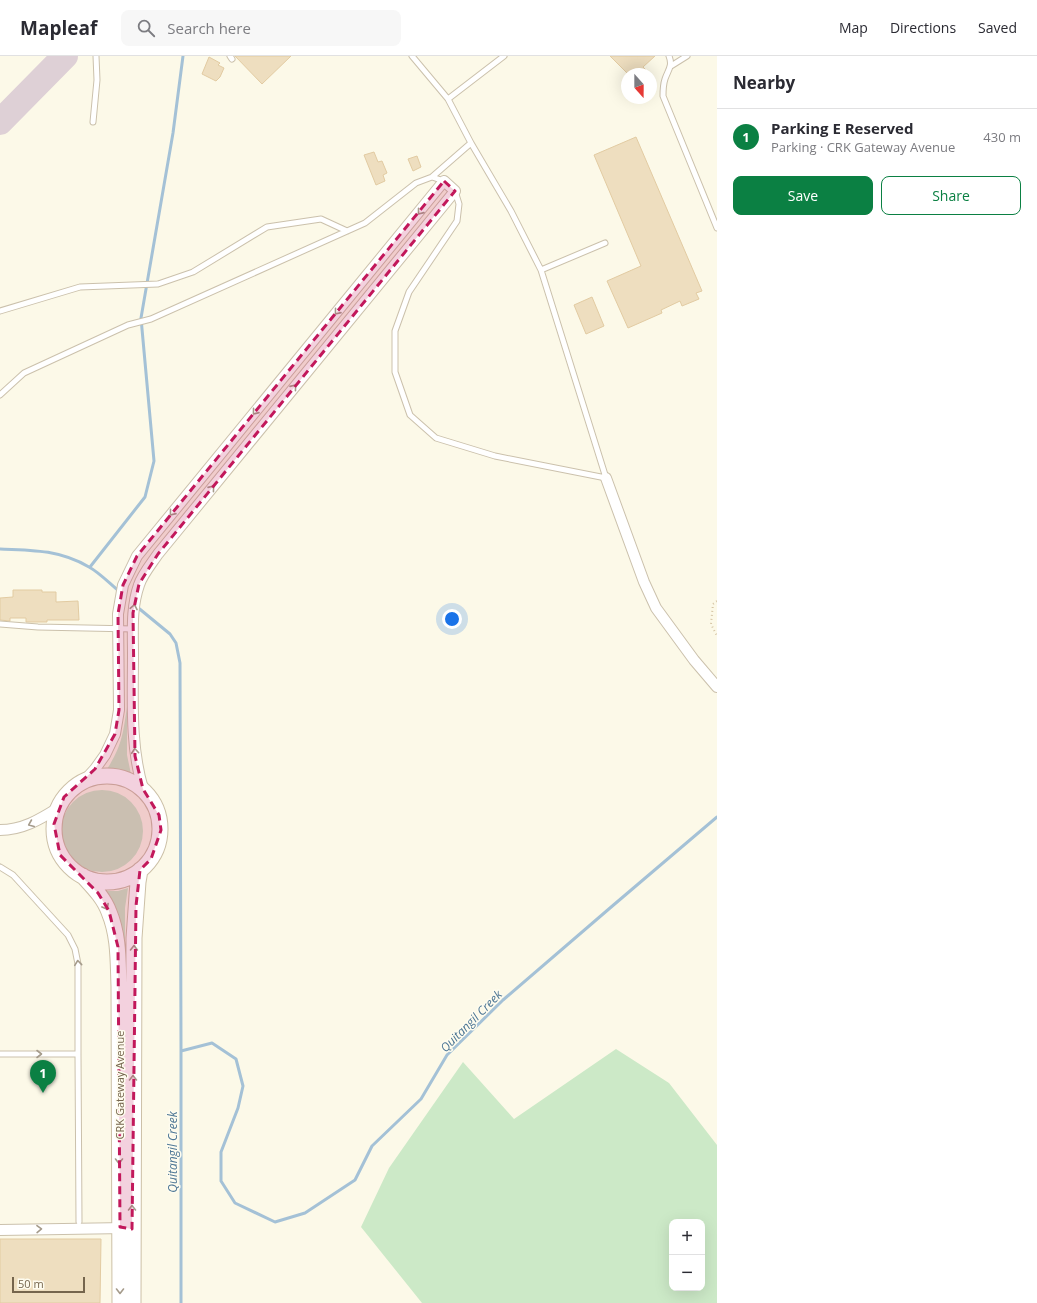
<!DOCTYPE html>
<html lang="en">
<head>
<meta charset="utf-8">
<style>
	:root { --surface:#fff; --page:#f7f7f7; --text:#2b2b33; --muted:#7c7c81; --line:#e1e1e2; --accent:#0b8043 }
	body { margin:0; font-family:"Open Sans",sans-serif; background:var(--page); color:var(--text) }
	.controls { position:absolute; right:12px; bottom:12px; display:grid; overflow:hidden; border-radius:8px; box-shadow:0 4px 16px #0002 }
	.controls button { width:36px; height:36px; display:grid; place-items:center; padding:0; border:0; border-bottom:1px solid var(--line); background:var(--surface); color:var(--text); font:20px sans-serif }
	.compass { position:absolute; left:621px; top:12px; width:36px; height:36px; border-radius:50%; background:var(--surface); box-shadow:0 4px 16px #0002; rotate:159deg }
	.scale { position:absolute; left:12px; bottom:10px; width:73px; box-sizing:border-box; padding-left:4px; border:2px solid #75654d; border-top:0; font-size:11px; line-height:14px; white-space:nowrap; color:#75654d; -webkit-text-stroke:3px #fefcef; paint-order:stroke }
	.you { position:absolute; left:452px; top:563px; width:14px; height:14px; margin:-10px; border:3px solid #fff; border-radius:50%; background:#1a73e8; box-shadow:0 0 0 6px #1a73e833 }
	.badge { display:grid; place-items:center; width:26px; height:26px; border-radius:50%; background:var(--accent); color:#fff; font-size:13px; font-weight:700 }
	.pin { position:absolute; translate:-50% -33px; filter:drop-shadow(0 1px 2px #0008) }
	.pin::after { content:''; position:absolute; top:21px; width:14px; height:12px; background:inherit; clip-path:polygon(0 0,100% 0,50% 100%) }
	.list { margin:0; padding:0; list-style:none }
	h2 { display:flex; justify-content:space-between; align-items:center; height:52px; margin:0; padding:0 16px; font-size:17px }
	h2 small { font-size:13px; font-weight:400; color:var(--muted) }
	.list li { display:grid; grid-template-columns:26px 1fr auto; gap:12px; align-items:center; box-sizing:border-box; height:56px; padding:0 16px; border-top:1px solid var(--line) }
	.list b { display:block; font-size:15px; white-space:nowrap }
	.list p { margin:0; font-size:13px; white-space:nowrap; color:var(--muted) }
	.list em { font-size:13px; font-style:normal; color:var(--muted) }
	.actions { display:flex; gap:8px; padding:12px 16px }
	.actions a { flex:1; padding:9px 0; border:1px solid var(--accent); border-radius:8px; text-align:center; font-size:14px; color:var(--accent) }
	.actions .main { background:var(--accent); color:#fff }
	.icon { flex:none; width:22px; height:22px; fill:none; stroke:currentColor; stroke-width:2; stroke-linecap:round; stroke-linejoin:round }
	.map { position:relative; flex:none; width:717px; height:1247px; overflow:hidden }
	header { display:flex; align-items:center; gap:24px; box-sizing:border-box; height:56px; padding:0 20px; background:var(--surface); border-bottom:1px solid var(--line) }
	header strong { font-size:19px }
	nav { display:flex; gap:22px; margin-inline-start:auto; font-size:14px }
	.search { width:280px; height:36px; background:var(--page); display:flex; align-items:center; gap:10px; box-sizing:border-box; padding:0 14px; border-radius:8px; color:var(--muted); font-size:15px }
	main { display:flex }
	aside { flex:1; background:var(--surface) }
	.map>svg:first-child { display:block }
</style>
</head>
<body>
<header>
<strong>Mapleaf</strong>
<div class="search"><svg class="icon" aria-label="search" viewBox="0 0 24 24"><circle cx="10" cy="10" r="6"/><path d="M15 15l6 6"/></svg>Search here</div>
<nav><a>Map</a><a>Directions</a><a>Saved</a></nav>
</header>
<main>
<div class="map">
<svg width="717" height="1247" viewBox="0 0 717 1247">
	<rect width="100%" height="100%" fill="#fcf9e8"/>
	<path fill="#cce9c7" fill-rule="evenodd" d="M127 651V699L131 718 118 714 107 713C122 690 123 677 127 651Z
		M61 775a41 41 0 1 1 82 0a41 41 0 1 1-82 0Z
		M128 832 125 852V889C122 866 118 856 106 835H118Z
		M616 993 669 1027 717 1089V1247H422L361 1171 389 1112 463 1006 514 1063ZM672 1166H702V1232H672Z"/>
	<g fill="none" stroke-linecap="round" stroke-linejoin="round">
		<path stroke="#a4c1d6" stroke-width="3" d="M0 493C33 494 60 494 89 511 100 517 110 528 120 536
			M90 511 145 441 154 405 141 262 173 77 183 0
			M136 550 170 578 176 587 180 607 181 995
			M181 1247V995L212 987 236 1003 243 1030 238 1052 221 1096V1125L235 1147 275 1166 305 1157 355 1124 372 1090 421 1043 447 999 503 944 610 852 717 761"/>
		<path stroke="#ded0d6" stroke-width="26" d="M0 66 65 0"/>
	</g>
	<path fill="#eedebf" stroke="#e2cba2" d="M235 0H291L262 28Z
		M610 0H655L643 11 650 18H628Z
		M209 1 220 7 218 9 224 12 220 21 216 25 202 18Z
		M636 81 702 235 696 237 699 243 682 250 680 245 661 254 662 257 628 272 607 225 641 210 594 99Z
		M374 96 378 106 382 105 387 117 383 119 385 125 376 129 364 99Z
		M417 100 421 111 413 115 408 103Z
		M592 241 604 270 586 278 574 249Z
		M13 534H42V536H56V546L78 545 79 564H47V566H26V562H10V565L0 564V542L13 541Z
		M0 1183H101L100 1247H0Z"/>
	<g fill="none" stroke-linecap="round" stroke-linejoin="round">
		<defs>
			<path id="lane" d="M230 0 232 3
				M412 0 448 43
				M669 0C673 10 668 14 665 23 663 29 663 34 663 40L717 172
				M671 10 687 0
				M93 66 97 24 96 0
				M432 121 471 87
				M455 135 459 148 457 165 409 236 395 275V316L410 359 436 382 495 400 606 422 541 214 511 155 471 87 448 43 504 0
				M541 214 605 187
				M0 255 80 231 158 228 193 216 267 171 321 163 347 175
				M0 339 24 317 128 269 151 263 365 167 416 127 432 121 444 125
				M0 568 38 571 134 573
				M0 811 13 819 68 879 75 893 78 908V998H0
				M78 998 79 1166"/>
			<path id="street" d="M606 422 644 526 656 552 694 604 717 631
				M84 725 95 713 105 699 115 678 119 654 118 558 123 529 137 500 444 125 455 135 158 498C152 507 142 519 139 529 131 552 133 575 133 599 133 643 130 689 143 733
				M0 774C22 774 39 764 58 752
				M0 1174 126 1172"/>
			<path id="secondary" d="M54 773a53 53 0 1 1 106 0a53 53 0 1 1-106 0Z
				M83 820C93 831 104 842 109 856 119 880 118 905 119 930L120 1247
				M133 1247 134 882 138 826 140 814"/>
		</defs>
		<use href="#lane" stroke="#cbc1ac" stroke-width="7"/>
		<use href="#street" stroke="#cbc1ac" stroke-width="12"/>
		<use href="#secondary" stroke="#ccc0a7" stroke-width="17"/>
		<path stroke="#d5c4a4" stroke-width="2" stroke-dasharray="1 3" stroke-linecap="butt" d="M717 545 713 548 711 568 717 580"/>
		<use href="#lane" stroke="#fff" stroke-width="5"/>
		<use href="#street" stroke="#fff" stroke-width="10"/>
		<use href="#secondary" stroke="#fff" stroke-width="15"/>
	</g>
	<defs><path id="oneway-chevron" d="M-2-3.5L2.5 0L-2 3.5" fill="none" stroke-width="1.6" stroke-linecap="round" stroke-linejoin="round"/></defs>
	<g stroke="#a59b8b">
		<use href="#oneway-chevron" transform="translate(420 156) rotate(129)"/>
		<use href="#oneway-chevron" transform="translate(337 256) rotate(129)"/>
		<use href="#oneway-chevron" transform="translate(294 331) rotate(-51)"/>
		<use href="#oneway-chevron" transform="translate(255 356) rotate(129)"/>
		<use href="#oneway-chevron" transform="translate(212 432) rotate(-51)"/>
		<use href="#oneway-chevron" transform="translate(172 457) rotate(129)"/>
		<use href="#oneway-chevron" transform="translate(134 551) rotate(-79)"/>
		<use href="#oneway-chevron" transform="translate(135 695) rotate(-95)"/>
		<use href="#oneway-chevron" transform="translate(31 768) rotate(157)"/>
		<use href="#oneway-chevron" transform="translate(106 851) rotate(61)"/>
		<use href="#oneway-chevron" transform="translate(134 892) rotate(-89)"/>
		<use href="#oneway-chevron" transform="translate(78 907) rotate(-96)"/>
		<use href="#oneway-chevron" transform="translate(39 998)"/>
		<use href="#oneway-chevron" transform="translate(133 1022) rotate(-90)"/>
		<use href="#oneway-chevron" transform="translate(119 1105) rotate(90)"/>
		<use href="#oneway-chevron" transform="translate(132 1152) rotate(-90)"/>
		<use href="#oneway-chevron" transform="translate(39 1173) rotate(-1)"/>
		<use href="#oneway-chevron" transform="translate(120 1235) rotate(90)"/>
	</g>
	<path fill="#c2185b" fill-opacity="0.2" stroke="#c2185b" stroke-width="3" stroke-dasharray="8 5" stroke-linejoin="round" d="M444 125 455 135 158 498 139 528 133 557 135 700 143 733 159 759 161 774 151 803 140 814 136 850 132 1173 120 1171 118 891 109 855 98 837 60 799 54 768 64 741 95 713 115 678 119 654 118 558 123 529 137 500Z"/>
	<g text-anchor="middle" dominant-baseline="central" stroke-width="3" stroke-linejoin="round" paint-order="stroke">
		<g font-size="11" fill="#75654d" stroke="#fefcef">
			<text transform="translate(119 1029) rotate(-90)">CRK Gateway Avenue</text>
		</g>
		<g font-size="12" font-style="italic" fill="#4e7795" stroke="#fefcef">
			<text transform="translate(471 965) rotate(-45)">Quitangil Creek</text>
			<text transform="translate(172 1096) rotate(-90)">Quitangil Creek</text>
		</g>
	</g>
</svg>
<div class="controls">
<button>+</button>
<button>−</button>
</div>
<svg class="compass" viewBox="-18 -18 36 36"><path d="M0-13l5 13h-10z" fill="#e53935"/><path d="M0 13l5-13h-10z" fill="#7c7c81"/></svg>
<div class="scale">50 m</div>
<div class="you"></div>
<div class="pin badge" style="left:43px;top:1037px">1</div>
</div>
<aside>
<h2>Nearby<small></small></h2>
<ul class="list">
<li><span class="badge">1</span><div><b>Parking E Reserved</b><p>Parking · CRK Gateway Avenue</p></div><em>430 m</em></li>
</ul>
<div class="actions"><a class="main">Save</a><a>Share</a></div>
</aside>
</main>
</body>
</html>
